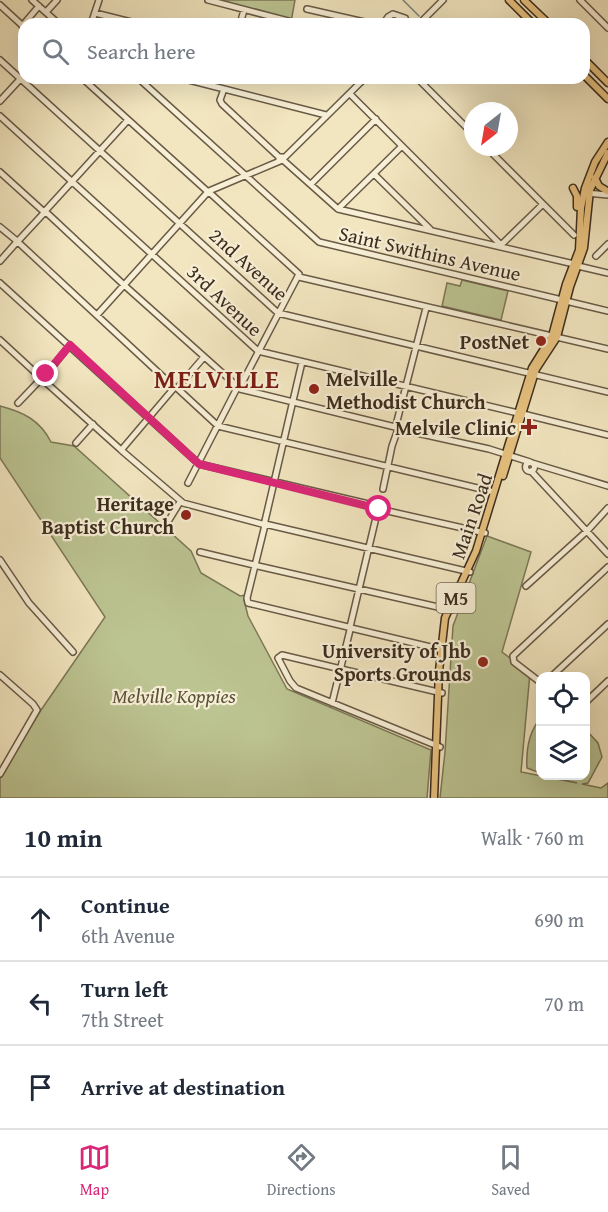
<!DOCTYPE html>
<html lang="en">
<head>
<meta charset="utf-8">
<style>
	:root { --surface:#fff; --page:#f2f2f3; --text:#1f2937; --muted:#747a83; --line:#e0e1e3; --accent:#db2777 }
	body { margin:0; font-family:"Gentium Book Plus",serif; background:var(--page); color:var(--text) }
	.controls { position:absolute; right:18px; bottom:18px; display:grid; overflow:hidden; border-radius:12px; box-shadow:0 6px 24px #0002 }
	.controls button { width:54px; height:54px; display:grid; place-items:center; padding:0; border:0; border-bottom:2px solid var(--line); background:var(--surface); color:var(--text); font:30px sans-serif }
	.compass { position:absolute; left:464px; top:102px; width:54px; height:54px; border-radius:50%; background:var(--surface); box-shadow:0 6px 24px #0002; rotate:211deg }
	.stop { position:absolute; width:18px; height:18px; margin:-14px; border:4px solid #db2777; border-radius:50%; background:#fff }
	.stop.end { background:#db2777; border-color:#fff; box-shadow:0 2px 6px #0008 }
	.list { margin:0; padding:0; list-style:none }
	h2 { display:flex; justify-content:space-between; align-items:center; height:78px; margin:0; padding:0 24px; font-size:26px }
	h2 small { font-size:20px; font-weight:400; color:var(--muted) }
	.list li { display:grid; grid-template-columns:39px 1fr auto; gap:18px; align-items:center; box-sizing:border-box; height:84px; padding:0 24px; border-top:2px solid var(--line) }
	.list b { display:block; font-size:22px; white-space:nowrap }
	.list p { margin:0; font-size:20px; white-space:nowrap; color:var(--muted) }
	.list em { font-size:20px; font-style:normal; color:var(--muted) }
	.icon { flex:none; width:33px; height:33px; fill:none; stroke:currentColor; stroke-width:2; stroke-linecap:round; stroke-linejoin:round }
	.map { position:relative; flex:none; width:608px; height:798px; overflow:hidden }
	.search { position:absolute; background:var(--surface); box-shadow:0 6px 24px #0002; left:18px; right:18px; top:18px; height:66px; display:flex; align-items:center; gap:15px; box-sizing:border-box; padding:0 21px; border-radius:18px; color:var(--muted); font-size:22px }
	.sheet { height:330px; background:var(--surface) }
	nav { display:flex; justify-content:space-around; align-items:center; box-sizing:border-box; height:84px; border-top:2px solid var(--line); background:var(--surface); font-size:16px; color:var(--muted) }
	nav a { display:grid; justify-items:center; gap:3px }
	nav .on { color:var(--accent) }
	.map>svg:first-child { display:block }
</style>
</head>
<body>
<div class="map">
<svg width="608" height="798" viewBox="0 0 608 798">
	<rect width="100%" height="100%" fill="#f2e6c0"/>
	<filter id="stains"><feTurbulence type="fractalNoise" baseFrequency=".00333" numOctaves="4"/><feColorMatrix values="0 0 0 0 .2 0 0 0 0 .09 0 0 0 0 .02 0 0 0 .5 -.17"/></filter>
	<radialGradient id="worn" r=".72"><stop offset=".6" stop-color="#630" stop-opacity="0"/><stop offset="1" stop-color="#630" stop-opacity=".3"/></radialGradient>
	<path fill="#bcc492" stroke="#7c7858" stroke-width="1.5" d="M207 0H295L291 22Z
		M462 280 508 291 501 320 442 306 447 283 460 286Z
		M0 406C23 412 40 420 51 442L74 446 191 551 201 573 240 596 246 595 244 600 248 616 287 689 431 750 427 798H0V776L39 713 105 617 0 458Z
		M487 536 531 552 502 652 530 673 521 772 577 783 548 776H586V730L598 743 602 757 588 783 582 784 601 788 608 783V798H440L445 752 453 626Z
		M540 719V773L527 768C526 750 529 732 540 719Z"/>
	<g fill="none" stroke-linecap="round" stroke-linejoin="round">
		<path stroke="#76847b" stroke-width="1.5" d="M403 0 419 16"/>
		<defs>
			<path id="minor" d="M32 0 59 24
				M208 0 300 24
				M580 0 608 28
				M0 5 24 27
				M307 9 373 24
				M46 12 57 0
				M95 13 139 24
				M91 24 99 0
				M240 24 244 10
				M383 24 388 17 393 14 405 18
				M419 24 443 0
				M22 26 39 6
				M0 60 278 313 608 392
				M82 78 207 191
				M138 78 319 242 562 300
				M181 78 326 115
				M346 78 361 82
				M417 78 473 134
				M224 89 220 100 222 104 279 157V160H283V157H279
				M350 94 503 247
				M0 101 24 75
				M0 116 258 351 518 413
				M486 147 574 235
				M283 159 365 78
				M283 160 338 209 574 264
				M0 172 43 211
				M374 174 430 229
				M311 184 376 119
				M209 191 280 161
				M210 193 299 274
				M586 193 608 195
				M338 209 402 146
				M46 210 128 120
				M47 213 124 285 237 386
				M0 227 17 241
				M18 241 44 213
				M19 243 174 387
				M502 244 543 204
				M596 256 608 244
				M0 261 16 243
				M578 266 608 273
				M299 277 608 349
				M0 283 199 464 377 506
				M566 301 608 311
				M97 315 207 193
				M0 340 39 376
				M44 377 70 345
				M42 379 120 449
				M241 385 298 276
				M179 386 204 357
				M178 389 218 426 494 492
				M240 389 395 427
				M18 403 41 379
				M523 414 608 435
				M396 425 426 308
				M399 429 489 449 530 462
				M76 443 93 424
				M123 448 174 388
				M121 450 183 503 262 524
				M525.5 467a4.5 4.5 0 1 1 9 0a4.5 4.5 0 1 1-9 0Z
				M532 463 608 486
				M531 471 608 554
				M188 483 237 388
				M383 489 392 446 398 429
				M379 509 485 533
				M169 520 180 502
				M265 521 302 362
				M265 524 470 572
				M265 525 247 598 248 603 348 627
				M200 552 254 565
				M0 560 29 603 73 652
				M258 566 451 610
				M526 586 587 531 608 508
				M350 627 378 509
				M351 628 443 650
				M0 675 33 704 37 710 0 774
				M552 676 608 624
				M540 682 514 662 513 656 608 567
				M586 702 608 681
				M332 703 350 630
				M440 747 296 688 290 681 278 658 282 655 442 693"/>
			<path id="major" d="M509 0 533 24
				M524 0 549 24
				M584 59 608 83
				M584 75 608 99
				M595 178 599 186 607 191
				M573 188 577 196V207
				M503 476 536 369 557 337 570 287 584 248 590 190 608 153
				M434 798 439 671 445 618 476 551 532 368 552 336 566 284 579 250 581 208 585 188 595 162 608 142"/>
		</defs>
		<use href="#minor" stroke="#695a46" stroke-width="8"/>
		<use href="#major" stroke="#3b2c1e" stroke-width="9"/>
		<use href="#minor" stroke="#f7efd6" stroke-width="5"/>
		<use href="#major" stroke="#e9c380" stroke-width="6"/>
	</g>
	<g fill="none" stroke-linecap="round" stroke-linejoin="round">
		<path stroke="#db2777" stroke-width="8" d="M46 374 70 345 199 464 379 509"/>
	</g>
	<g fill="#8f2418" stroke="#f7efd6" stroke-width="2">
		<circle cx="541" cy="341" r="6"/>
		<circle cx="314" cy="389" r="6"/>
		<path d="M526 418h6v6h6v6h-6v6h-6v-6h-6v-6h6z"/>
		<circle cx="186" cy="515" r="6"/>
		<circle cx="483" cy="662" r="6"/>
	</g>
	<g text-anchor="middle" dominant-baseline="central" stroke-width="4.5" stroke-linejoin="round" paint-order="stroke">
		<rect fill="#f7efd6" stroke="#736655" stroke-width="1.5" x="436.5" y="583" width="39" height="30" rx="4.5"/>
		<g font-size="18" font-weight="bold" fill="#3b2c1e">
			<text x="456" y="598">M5</text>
		</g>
		<g font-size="20" fill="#3b2c1e" stroke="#f7efd6">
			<text transform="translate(430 253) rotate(13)">Saint Swithins Avenue</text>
			<text transform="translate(249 264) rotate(42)">2nd Avenue</text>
			<text transform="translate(225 300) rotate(43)">3rd Avenue</text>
			<text transform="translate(471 516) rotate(-71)">Main Road</text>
		</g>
		<g font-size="20" font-weight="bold" fill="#3b2c1e" stroke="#f7efd6" text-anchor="end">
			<text x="529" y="341">PostNet</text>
			<text x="326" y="378" text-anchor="start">Melville<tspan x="326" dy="23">Methodist Church</tspan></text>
			<text x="516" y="427">Melvile Clinic</text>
			<text x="174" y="503">Heritage<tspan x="174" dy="23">Baptist Church</tspan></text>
			<text x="471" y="650">University of Jhb<tspan x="471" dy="23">Sports Grounds</tspan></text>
		</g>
		<g font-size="20" font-style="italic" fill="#5b523b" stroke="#f7efd6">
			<text x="174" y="695">Melville Koppies</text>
		</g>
		<g font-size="26" font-weight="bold" letter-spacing="1.5" fill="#7a1f14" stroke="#f7efd6">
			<text x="217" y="378">MELVILLE</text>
		</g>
	</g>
	<rect width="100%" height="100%" filter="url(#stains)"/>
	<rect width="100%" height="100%" fill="url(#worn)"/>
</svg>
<div class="controls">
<button><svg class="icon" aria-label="locate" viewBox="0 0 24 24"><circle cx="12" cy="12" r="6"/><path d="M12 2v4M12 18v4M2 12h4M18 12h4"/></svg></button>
<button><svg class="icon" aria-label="layers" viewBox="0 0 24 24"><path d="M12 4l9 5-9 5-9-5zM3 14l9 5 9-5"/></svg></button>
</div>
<svg class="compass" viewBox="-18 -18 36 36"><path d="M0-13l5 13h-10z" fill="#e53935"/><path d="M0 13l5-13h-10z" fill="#747a83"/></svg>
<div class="stop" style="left:379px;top:509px"></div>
<div class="stop end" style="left:46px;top:374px"></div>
<div class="search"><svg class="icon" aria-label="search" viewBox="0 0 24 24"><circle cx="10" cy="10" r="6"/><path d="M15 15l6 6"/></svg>Search here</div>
</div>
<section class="sheet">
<h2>10 min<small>Walk · 760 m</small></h2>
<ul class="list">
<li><svg class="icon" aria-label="ahead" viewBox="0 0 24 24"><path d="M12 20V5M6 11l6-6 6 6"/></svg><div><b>Continue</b><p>6th Avenue</p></div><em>690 m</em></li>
<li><svg class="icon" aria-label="left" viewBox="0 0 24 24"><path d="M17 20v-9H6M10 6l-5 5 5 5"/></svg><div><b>Turn left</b><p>7th Street</p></div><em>70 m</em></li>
<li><svg class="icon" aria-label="arrive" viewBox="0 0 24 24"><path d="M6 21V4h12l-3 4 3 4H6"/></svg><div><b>Arrive at destination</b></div></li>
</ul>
</section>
<nav>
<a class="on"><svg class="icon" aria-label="map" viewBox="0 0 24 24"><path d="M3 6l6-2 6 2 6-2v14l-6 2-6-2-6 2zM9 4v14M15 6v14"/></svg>Map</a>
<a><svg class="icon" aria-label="directions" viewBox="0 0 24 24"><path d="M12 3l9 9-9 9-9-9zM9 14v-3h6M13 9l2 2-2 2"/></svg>Directions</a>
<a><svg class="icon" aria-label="saved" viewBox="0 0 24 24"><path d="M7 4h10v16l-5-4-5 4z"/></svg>Saved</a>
</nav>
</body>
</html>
